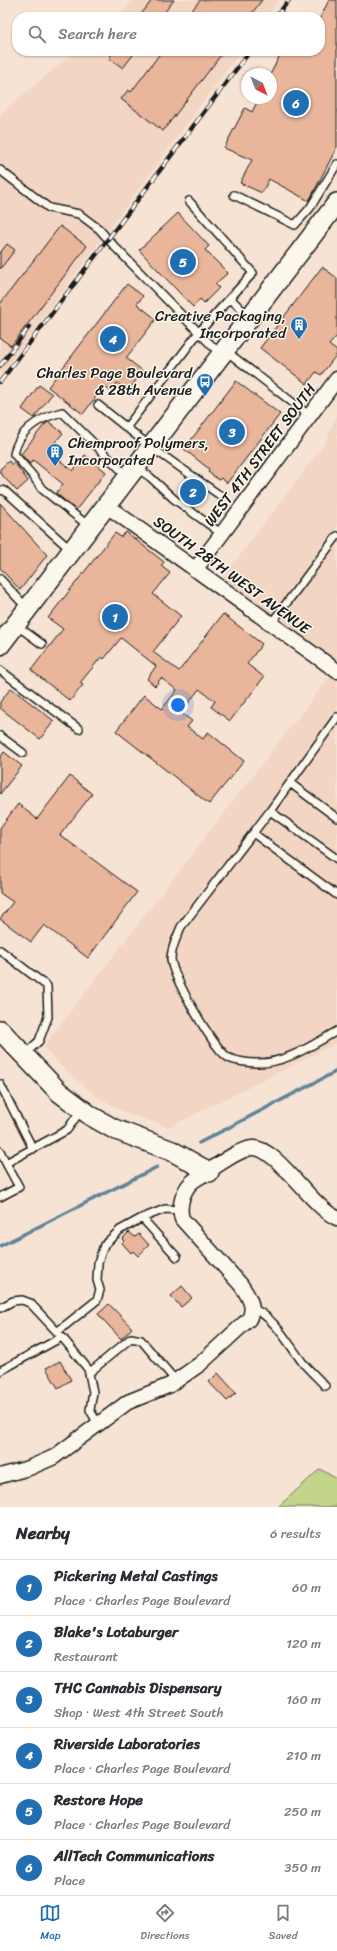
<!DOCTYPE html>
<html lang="en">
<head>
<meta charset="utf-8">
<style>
	:root { --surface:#fff; --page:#f2f2f3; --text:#2b2b33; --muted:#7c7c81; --line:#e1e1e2; --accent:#1f6fb2 }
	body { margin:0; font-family:Sriracha,sans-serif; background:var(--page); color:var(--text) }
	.compass { position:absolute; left:241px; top:68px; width:36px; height:36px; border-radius:50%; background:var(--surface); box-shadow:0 1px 3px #0004; rotate:138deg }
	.you { position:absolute; left:178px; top:705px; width:14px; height:14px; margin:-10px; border:3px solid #fff; border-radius:50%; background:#1a73e8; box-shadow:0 0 0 6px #1a73e833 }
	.badge { display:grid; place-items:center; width:26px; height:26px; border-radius:50%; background:var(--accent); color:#fff; font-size:13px; font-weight:700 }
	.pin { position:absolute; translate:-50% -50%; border:2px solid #fff; box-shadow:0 1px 4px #0006 }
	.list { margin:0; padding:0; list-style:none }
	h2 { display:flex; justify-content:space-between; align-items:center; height:52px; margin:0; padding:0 16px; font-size:17px }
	h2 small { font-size:13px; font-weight:400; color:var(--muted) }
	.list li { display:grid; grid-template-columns:26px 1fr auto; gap:12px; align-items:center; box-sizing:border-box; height:56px; padding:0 16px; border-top:1px solid var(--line) }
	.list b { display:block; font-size:15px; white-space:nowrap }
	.list p { margin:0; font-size:13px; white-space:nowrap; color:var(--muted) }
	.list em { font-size:13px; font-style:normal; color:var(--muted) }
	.icon { flex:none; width:22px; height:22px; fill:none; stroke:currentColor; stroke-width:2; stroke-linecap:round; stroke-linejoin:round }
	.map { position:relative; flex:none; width:337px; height:1507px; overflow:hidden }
	.search { position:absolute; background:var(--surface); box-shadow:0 1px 3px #0004; left:12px; right:12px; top:12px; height:44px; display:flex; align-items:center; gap:10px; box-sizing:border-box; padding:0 14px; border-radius:16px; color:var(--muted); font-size:15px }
	.sheet { height:388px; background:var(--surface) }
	nav { display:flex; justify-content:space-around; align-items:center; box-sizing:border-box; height:56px; border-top:1px solid var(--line); background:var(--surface); font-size:11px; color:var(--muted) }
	nav a { display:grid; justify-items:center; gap:2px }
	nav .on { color:var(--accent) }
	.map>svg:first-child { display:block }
</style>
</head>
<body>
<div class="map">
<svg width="337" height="1507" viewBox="0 0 337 1507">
	<rect width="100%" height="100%" fill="#f6e3d4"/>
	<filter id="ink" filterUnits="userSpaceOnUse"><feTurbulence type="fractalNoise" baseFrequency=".025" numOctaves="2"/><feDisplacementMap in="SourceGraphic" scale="8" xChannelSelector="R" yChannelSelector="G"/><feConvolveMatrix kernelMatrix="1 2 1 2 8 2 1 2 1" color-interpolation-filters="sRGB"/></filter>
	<g filter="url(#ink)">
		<path fill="#f2d5c3" d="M133 0H279L266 17H118Z
			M76 51H241L0 376V114Z
			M337 415V1043L169 1127 128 1114 94 1094 66 1071 43 1047 330 676 214 590 325 443Z"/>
		<path fill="#c2d58a" stroke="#6f7853" d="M320 1469 337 1479V1507H278Z"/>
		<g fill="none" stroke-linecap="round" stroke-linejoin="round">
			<path stroke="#5c8497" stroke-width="3.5" d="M199 1143 337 1071
				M0 1246 157 1167"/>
		</g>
		<path fill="#e9b59b" stroke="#1c1c1c" d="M152 0H174L161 17H139Z
			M200 0H262L249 17H187Z
			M329 0H337V147L309 201 269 179 262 193 240 183 252 160 224 148 245 108 252 112 259 98H271V73L282 51H320V18Z
			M114 51H136L123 68 109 58Z
			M162 51H224L163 131 121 99 128 90 131 92Z
			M178 213 209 246 205 250 228 273 215 284 219 288 204 303 200 299 193 307 139 250Z
			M60 226 87 246 11 346 0 338V304Z
			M7 244 15 250 0 269V253Z
			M322 267 337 278V336L329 345 337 351V354L321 375 316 372 307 384 260 348Z
			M127 284 143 296 137 304 156 319 126 358 143 371 128 391 117 383 110 391 104 386 83 414 48 387Z
			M236 381 280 414 227 483 221 478 219 480 208 472 209 469 184 449Z
			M39 385 52 394 34 418 22 409Z
			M49 422 63 433 51 447 60 454 57 458 73 471 85 455 106 472 76 510 56 493 63 484 33 460 30 464 21 454 45 424Z
			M9 461 12 465 14 462 28 481 17 491 0 473V469Z
			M187 480 206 495 199 504 180 490Z
			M0 503 47 555 20 590 0 568Z
			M126 532 164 562 161 566 170 573 153 594 181 616 153 652 179 671 223 614 262 644 247 664 264 677 230 721 211 707 215 701 199 689 181 713 192 721 187 727 203 739 208 732 244 761 209 804 116 731 144 695 162 709 177 690 161 678 155 686 147 679 156 666 121 638 104 659 101 657 80 683 83 685 70 701 31 670 63 629 48 618 115 533 121 537Z
			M11 688 54 721 40 739 0 708V702Z
			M4 752 22 766 0 794V758Z
			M70 776 92 794 60 835 137 892 88 958 44 925 31 942 0 919 13 902 0 893V828L18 804 37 819Z
			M129 1232 135 1237 139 1234 149 1245 138 1256 133 1251 131 1253 122 1243 124 1241 122 1239Z
			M182 1286 192 1298 181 1307 171 1296Z
			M109 1304 132 1328 121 1339 98 1314Z
			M60 1361 71 1380 58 1388 46 1368Z
			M218 1373 236 1393 227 1401 209 1382Z"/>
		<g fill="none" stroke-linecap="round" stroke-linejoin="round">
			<defs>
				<path id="service" d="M0 170 49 208 79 214 99 229 115 247 220 354
					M234 195 295 225 310 208 337 164
					M230 298 249 317
					M226 351 310 416
					M98 405 151 447 221 496
					M126 428 199 332 253 273 189 201
					M137 468 150 477 174 499 222 534
					M0 490 5 491 72 551
					M90 527 42 489 33 476 14 454C19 429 39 418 62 412L127 476
					M0 579 27 608
					M16 625 42 644
					M270 625 337 536
					M0 670 79 729
					M337 717 270 811 181 927C177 937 171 948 171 959 172 976 214 1050 229 1058 235 1061 249 1063 256 1063 285 1064 312 1045 337 1031
					M0 736 23 753
					M290 783 337 818
					M270 811 337 859
					M253 833 337 895
					M0 950 47 986 48 1017 39 1041 24 1055
					M0 1084 33 1149
					M0 1151 6 1163 67 1130 81 1110
					M0 1197 19 1187 6 1163
					M142 1218 177 1257
					M0 1308 13 1301 22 1300 30 1303 62 1337 88 1369 93 1392 90 1410 98 1424
					M252 1309C272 1313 291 1348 303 1363 310 1371 318 1378 325 1386
					M57 1332 97 1300 100 1290 97 1280 98 1263 104 1245 120 1230 142 1218 165 1209 180 1210
					M0 1371 62 1337
					M89 1373 131 1338 141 1340 176 1381"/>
				<path id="minor" d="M107 506 337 671
					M195 570 337 379
					M0 1476 29 1468 54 1457 128 1402 170 1385 200 1364 249 1319C256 1306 248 1296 241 1285L182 1219C178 1206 183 1187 196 1179 211 1171 235 1150 252 1148 275 1145 312 1208 337 1218"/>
				<path id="secondary" d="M0 645 337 203
					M0 1030 59 1092 91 1116 114 1129 172 1151 209 1172"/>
			</defs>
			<use href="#service" stroke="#1c1c1c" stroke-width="10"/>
			<use href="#minor" stroke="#1c1c1c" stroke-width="17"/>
			<use href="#secondary" stroke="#1c1c1c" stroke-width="22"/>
			<use href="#service" stroke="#fbf7ec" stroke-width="7"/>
			<use href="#minor" stroke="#fbf7ec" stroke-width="14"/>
			<use href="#secondary" stroke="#fbf7ec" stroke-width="19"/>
			<defs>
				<path id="rail" d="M276 17 289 0
					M0 366 29 327
					M0 382 250 51"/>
			</defs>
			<use href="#rail" stroke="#1c1c1c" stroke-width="4.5"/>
			<use href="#rail" stroke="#fbf7ec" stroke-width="3" stroke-dasharray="9" stroke-linecap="butt"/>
		</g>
	</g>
	<defs>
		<symbol id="building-pin" viewBox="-11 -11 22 30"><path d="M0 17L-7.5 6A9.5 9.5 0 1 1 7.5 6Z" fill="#1f6fb2" stroke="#fbf7ec"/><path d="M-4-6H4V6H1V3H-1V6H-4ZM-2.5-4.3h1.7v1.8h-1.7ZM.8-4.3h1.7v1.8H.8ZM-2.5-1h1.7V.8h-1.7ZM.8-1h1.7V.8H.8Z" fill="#fff"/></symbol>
		<symbol id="bus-pin" viewBox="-11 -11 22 30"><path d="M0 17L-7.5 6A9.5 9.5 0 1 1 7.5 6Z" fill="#1f6fb2" stroke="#fbf7ec"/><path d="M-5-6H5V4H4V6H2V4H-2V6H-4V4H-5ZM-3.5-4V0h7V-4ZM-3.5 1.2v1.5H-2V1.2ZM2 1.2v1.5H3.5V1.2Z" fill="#fff"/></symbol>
	</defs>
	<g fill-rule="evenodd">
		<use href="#building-pin" x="289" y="315" width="20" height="27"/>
		<use href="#bus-pin" x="195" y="372" width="20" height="27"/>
		<use href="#building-pin" x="45" y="442" width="20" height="27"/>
	</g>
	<g text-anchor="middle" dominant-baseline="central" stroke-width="3" stroke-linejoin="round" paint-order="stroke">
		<g font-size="15" fill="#1c1c1c" stroke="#fbf7ec" text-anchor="end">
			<text x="286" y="316">Creative Packaging,<tspan x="286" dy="17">Incorporated</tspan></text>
			<text x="192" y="373">Charles Page Boulevard<tspan x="192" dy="17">&amp; 28th Avenue</tspan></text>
			<text x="68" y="443" text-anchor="start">Chemproof Polymers,<tspan x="68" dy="17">Incorporated</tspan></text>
		</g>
		<g font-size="15" fill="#1c1c1c" stroke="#fbf7ec">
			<text transform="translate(260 455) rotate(-53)">WEST 4TH STREET SOUTH</text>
			<text transform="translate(232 575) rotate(36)">SOUTH 28TH WEST AVENUE</text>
		</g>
	</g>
</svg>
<svg class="compass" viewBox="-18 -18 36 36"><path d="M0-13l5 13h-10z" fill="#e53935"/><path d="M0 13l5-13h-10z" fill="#7c7c81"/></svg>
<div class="you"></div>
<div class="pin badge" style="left:115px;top:617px">1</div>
<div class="pin badge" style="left:193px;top:492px">2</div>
<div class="pin badge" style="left:232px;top:432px">3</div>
<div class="pin badge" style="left:113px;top:339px">4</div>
<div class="pin badge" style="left:183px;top:262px">5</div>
<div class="pin badge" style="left:296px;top:103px">6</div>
<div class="search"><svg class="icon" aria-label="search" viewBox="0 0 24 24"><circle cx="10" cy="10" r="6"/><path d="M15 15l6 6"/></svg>Search here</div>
</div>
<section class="sheet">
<h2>Nearby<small>6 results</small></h2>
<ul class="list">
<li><span class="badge">1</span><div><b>Pickering Metal Castings</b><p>Place · Charles Page Boulevard</p></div><em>60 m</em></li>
<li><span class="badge">2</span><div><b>Blake's Lotaburger</b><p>Restaurant</p></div><em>120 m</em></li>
<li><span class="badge">3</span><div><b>THC Cannabis Dispensary</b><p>Shop · West 4th Street South</p></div><em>160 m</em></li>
<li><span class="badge">4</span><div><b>Riverside Laboratories</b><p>Place · Charles Page Boulevard</p></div><em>210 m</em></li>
<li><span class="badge">5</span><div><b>Restore Hope</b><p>Place · Charles Page Boulevard</p></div><em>250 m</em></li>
<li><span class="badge">6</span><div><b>AllTech Communications</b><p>Place</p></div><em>350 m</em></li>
</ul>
</section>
<nav>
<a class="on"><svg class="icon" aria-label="map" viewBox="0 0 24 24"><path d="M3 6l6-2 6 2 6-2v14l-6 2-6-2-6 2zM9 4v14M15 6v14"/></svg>Map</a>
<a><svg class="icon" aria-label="directions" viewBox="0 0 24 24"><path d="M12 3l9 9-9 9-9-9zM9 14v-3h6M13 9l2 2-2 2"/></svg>Directions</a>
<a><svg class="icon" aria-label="saved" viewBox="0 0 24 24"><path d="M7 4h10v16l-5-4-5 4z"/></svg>Saved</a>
</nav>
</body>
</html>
